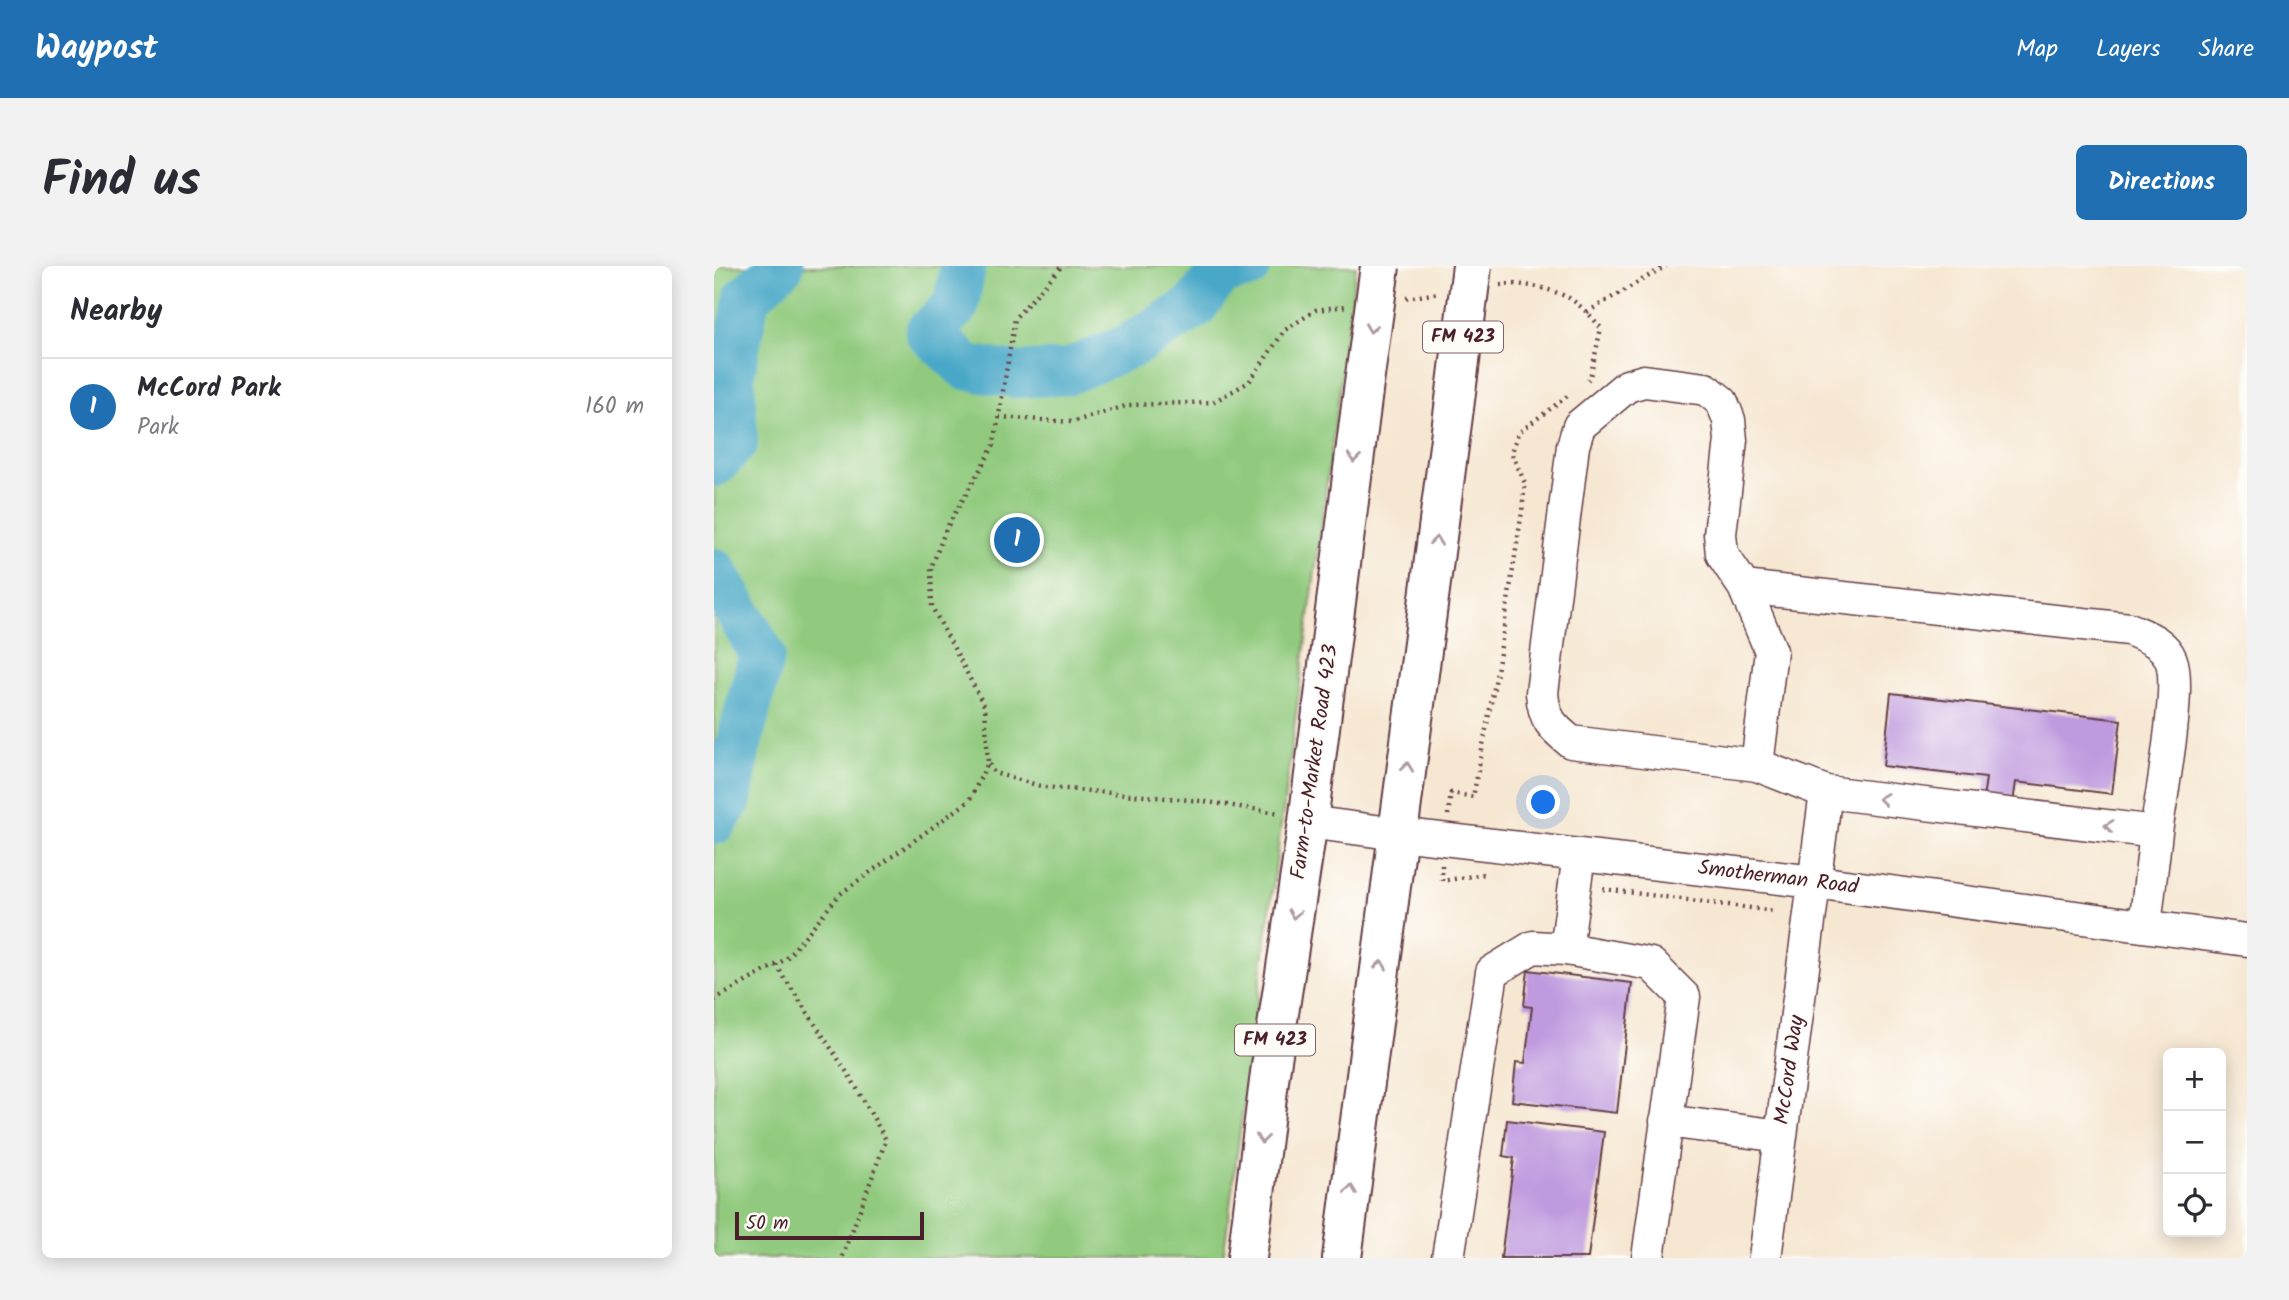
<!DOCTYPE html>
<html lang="en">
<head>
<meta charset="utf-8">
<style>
	:root { --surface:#fff; --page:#f2f2f3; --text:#2b2b33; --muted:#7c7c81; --line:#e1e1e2; --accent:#1f6fb2 }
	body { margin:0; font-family:Kalam,sans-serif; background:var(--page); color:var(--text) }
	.controls { position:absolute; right:21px; bottom:21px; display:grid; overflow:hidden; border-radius:10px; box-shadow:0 4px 18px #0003 }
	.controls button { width:63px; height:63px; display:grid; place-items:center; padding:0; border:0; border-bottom:2px solid var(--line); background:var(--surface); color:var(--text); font:35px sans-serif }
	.scale { position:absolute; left:21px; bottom:18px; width:189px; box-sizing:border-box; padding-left:7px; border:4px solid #4a1f2b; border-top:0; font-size:19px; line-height:24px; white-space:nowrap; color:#4a1f2b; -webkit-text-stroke:5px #fdfcf7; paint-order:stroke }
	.you { position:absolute; left:830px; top:537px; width:24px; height:24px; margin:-18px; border:5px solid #fff; border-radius:50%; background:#1a73e8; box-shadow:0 0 0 10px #1a73e833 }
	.badge { display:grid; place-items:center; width:46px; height:46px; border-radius:50%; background:var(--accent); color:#fff; font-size:23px; font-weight:700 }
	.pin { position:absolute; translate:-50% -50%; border:4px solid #fff; box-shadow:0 2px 7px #0006 }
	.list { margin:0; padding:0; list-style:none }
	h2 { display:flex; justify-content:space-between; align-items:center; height:91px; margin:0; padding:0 28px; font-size:30px }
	h2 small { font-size:23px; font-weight:400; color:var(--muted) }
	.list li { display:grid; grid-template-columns:46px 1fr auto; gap:21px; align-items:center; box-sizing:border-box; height:98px; padding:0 28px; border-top:2px solid var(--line) }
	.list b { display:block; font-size:26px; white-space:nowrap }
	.list p { margin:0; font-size:23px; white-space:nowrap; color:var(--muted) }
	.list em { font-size:23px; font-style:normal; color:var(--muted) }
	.icon { flex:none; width:38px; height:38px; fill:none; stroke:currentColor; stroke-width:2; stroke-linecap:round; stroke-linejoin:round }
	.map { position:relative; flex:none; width:1533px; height:992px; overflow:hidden; border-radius:10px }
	header { display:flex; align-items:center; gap:42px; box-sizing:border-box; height:98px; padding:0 35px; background:var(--accent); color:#fff }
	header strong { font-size:33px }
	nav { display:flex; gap:38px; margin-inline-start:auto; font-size:24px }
	.intro { display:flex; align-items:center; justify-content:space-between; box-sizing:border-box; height:168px; padding:0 42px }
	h1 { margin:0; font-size:49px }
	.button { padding:18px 32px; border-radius:10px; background:var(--accent); color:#fff; font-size:24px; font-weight:700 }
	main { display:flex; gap:42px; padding:0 42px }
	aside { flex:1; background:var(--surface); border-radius:10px; box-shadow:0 4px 18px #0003 }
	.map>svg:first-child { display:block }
</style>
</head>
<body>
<header>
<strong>Waypost</strong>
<nav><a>Map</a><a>Layers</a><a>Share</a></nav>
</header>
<div class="intro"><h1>Find us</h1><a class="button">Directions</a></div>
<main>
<aside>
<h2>Nearby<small></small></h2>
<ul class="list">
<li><span class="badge">1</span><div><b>McCord Park</b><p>Park</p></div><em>160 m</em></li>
</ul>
</aside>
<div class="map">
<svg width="1533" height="992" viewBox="0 0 1533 992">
	<rect width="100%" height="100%" fill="#fdfcf7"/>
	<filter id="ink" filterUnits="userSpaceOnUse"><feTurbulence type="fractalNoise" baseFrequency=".0143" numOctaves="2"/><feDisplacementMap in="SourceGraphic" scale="14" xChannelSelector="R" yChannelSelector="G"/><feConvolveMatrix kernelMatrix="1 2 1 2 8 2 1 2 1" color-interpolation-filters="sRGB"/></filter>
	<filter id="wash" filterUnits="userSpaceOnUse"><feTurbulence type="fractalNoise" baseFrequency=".00686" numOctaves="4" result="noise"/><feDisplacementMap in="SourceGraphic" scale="28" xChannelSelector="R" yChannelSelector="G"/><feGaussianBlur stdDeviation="1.57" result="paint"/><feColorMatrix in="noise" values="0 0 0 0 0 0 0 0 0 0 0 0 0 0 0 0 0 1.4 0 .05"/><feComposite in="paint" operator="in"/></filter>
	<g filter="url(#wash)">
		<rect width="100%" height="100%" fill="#f6e7d2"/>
		<path fill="#91ca7e" stroke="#6e7454" stroke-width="2" d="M0 0H642L509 992H0Z"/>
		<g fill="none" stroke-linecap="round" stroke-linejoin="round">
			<path stroke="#49a8c8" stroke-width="46" d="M249 0 242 40 214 66 252 101 300 109 353 106 416 80 480 41 506 6 534 0
				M0 198 21 176 18 108 33 31 67 0
				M0 305 48 388 23 485 15 533 0 556"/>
		</g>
		<g id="blocks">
			<path fill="#bf9adf" d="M1177 427 1407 454 1398 528 1302 516 1299 537 1269 533 1272 512 1169 500Z
				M814 704 918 717 903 847 798 835 802 796 811 797 818 741 810 740Z
				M793 854 890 866 874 992H787L800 892 789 890Z"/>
		</g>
	</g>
	<g filter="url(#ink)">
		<use href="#blocks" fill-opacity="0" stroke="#643d44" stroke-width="2"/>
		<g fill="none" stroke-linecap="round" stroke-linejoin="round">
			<defs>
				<path id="minor" d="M1030 321 1415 363C1431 370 1450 376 1457 394 1468 420 1447 532 1442 566
					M1043 499 857 476C838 461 830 453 828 427L859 180 865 160 913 120 930 115 992 123 1008 136 1015 154 1017 174 1006 268 1008 288 1030 321 1057 385 1043 499 1112 526 1442 566 1431 660
					M594 556 684 568 1101 616 1533 674
					M865 589 852 683 937 698 970 731 934 992
					M952 855 1067 870
					M734 992 778 706 819 681 852 683
					M1051 992 1112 526"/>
				<path id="major" d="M533 992 556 807 594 556 649 125
					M628 992 740 142"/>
			</defs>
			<use href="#minor" stroke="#643d44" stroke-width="35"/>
			<use href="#major" stroke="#643d44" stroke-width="42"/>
			<path stroke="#643d44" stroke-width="4.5" stroke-dasharray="2 5" stroke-linecap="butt" d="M786 19C807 16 836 22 855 32 868 40 878 51 887 62L876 112 874 114
				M692 32 725 27
				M873 46 952 0
				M285 151 358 156 415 139 499 136 535 116 571 64 602 44 632 40
				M275 498 280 507 330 521 487 535 565 547
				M734 549 737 527 759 531 783 406 808 245 811 217 798 188 804 167 856 128
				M728 599V615L770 608
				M889 623 1060 645
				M62 699 138 814 172 874 128 992
				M0 734 72 693 126 628 255 535 274 497 271 441 218 341 217 302 232 263 280 179 301 52 348 0"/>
			<use href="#minor" stroke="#fff" stroke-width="32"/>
			<use href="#major" stroke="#fff" stroke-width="38"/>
			<defs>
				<path id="major-bridge" d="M649 125 666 0
					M740 142 758 0"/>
			</defs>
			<use href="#major-bridge" stroke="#643d44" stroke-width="42" stroke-linecap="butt"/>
			<use href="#major-bridge" stroke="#fff" stroke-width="38"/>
		</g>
		<defs><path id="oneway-chevron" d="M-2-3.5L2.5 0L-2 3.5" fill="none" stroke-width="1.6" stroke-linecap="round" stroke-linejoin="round" transform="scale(1.75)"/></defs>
		<g stroke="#ae9aa0">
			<use href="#oneway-chevron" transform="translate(657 62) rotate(98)"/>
			<use href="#oneway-chevron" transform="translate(640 192) rotate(97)"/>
			<use href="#oneway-chevron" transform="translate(722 275) rotate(-83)"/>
			<use href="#oneway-chevron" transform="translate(693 501) rotate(-83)"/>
			<use href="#oneway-chevron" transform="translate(1169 533) rotate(-173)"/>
			<use href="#oneway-chevron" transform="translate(1395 560) rotate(-173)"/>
			<use href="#oneway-chevron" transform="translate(580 648) rotate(99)"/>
			<use href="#oneway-chevron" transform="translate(667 699) rotate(-82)"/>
			<use href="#oneway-chevron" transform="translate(548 873) rotate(97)"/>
			<use href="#oneway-chevron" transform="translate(637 924) rotate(-82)"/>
		</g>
	</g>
	<g text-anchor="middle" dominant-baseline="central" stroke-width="5" stroke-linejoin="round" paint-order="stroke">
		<g fill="#fdfcf7" stroke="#806168" stroke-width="2">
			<rect x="709" y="55.5" width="80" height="31" rx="5"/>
			<rect x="521" y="758.5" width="80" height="31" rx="5"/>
		</g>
		<g font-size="19" font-weight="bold" fill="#4a1f2b">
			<text x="749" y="71">FM 423</text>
			<text x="561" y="774">FM 423</text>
		</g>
		<g font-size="21" fill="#4a1f2b" stroke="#fdfcf7">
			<text transform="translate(601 496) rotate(-82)">Farm-to-Market Road 423</text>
			<text transform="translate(1064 612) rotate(7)">Smotherman Road</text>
			<text transform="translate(1076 804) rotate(-82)">McCord Way</text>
		</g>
	</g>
</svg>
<div class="controls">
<button>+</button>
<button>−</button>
<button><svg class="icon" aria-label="locate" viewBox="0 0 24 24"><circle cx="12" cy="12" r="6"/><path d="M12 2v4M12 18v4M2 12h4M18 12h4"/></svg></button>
</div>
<div class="scale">50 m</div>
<div class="you"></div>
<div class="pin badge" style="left:303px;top:274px">1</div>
</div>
</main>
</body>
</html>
